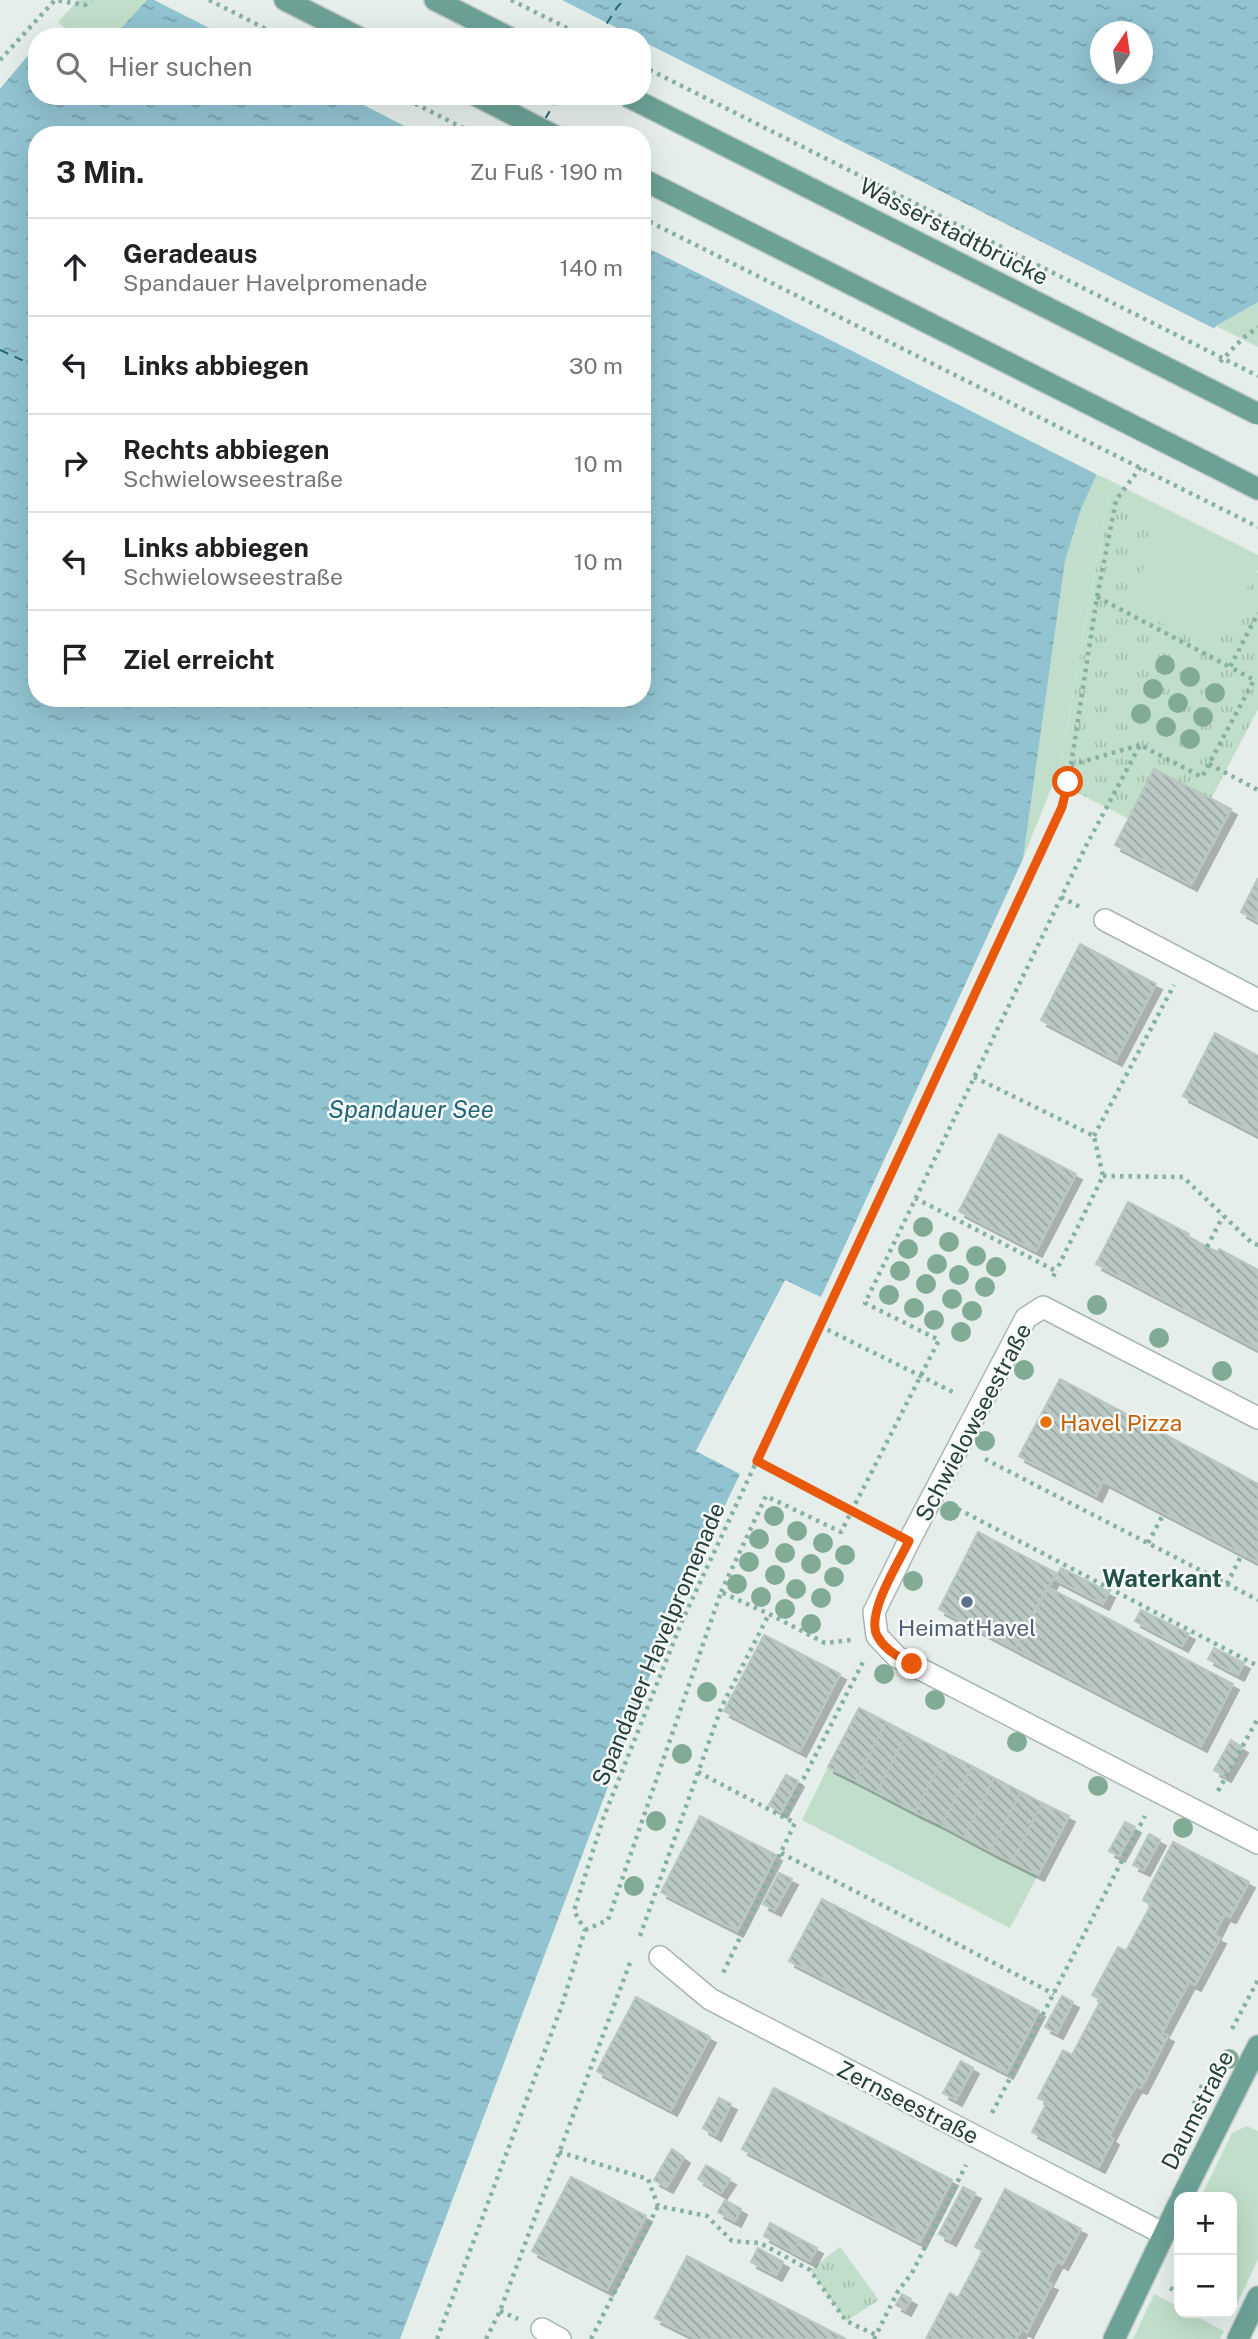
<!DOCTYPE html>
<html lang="de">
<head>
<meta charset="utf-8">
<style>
	:root { --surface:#fff; --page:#f2f2f2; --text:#202124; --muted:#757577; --line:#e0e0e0 }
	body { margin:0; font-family:"Public Sans",sans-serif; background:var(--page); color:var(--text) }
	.controls { position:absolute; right:21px; bottom:21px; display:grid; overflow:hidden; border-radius:14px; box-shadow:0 7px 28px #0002 }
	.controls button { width:63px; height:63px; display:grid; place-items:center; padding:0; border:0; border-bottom:2px solid var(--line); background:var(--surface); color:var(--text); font:35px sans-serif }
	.compass { position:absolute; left:1090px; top:21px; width:63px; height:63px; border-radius:50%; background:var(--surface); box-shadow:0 7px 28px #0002; rotate:13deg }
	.stop { position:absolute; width:21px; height:21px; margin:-16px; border:5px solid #ea580c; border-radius:50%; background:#fff }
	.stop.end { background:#ea580c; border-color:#fff; box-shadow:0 2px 7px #0008 }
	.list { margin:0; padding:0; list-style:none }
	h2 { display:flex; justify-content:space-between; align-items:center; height:91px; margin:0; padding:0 28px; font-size:30px }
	h2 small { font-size:23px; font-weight:400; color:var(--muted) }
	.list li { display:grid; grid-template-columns:46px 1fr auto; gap:21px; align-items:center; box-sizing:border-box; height:98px; padding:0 28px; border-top:2px solid var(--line) }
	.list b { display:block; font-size:26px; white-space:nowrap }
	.list p { margin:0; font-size:23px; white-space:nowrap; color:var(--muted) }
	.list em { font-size:23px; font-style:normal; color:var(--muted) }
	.icon { flex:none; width:38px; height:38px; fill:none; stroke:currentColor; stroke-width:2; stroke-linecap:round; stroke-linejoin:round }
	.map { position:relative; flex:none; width:1258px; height:2339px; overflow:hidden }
	.search { position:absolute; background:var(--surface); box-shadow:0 7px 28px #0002; left:28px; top:28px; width:623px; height:77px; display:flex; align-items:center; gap:18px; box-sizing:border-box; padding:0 24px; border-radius:28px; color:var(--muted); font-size:26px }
	.panel { position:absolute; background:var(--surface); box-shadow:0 7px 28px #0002; left:28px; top:126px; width:623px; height:581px; border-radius:28px }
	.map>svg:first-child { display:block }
</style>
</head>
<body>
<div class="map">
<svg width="1258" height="2339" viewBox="0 0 1258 2339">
	<defs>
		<pattern id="park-tufts" width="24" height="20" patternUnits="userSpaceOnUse" patternTransform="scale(1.75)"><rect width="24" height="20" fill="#c0dec9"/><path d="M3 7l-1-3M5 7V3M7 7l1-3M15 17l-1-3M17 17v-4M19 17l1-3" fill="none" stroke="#a5c0ad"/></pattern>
		<pattern id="water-ripples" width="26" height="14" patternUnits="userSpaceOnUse" patternTransform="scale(1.75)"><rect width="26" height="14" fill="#91c3d0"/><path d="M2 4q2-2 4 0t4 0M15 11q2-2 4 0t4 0" fill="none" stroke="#76a0aa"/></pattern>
		<pattern id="building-back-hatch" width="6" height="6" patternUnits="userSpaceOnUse" patternTransform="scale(1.75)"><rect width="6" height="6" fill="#bbc9c4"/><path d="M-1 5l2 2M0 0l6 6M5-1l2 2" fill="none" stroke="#98a5a0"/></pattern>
		<filter id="shadow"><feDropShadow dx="6" dy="6" stdDeviation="0" flood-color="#0004"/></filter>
	</defs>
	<rect width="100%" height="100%" fill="#e5eeeb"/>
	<path fill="#c0dec9" d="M78 0H147L113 37H76L58 22Z
		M1258 302V347L1216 326Z
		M1097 474 1258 555V570L1214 651 1124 603 1108 498 1060 766 1023 859 1065 561 1081 509Z
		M828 1767 1038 1875 1010 1928 802 1820Z
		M1247 2126 1258 2131V2259L1235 2308 1232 2306V2197H1201L1232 2133Z
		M1154 2294 1179 2307V2313H1190L1224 2331 1220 2339H1133Z"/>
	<path fill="url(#park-tufts)" d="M1108 498 1165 527 1125 603 1214 651 1256 572 1258 573V709L1211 799 1154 769 1129 819 1070 789 1060 766Z
		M840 2247 879 2300 846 2321 810 2270Z"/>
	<path fill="url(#water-ripples)" fill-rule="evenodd" d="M147 0H1258V302L1216 326 1097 474 1081 509 1065 561 1023 859 821 1297 785 1281 696 1451 740 1474 673 1614 400 2339H0V89L30 53 37 55V96H642V37H113ZM1100 32H1142V74H1100ZM37 135H642V698H37Z"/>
	<path fill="#e5eeeb" d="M154 0H562L635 37H227Z
		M642 41 1217 330 1100 476 642 245V135H422L346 96H642Z
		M785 1280 824 1299 820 1301 786 1285 701 1449 742 1471 744 1475 696 1451Z"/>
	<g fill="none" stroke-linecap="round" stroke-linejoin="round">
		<path stroke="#216679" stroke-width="2" stroke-dasharray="9 7" stroke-linecap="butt" d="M598 37 618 6 625 0
			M545 119 559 96
			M0 350 37 367"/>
	</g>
	<path fill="url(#building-back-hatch)" stroke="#b8c7c2" stroke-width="2" filter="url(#shadow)" d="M1154 769 1231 809 1191 885 1115 845Z
		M1258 878V921L1241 912Z
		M1080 944 1156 984 1116 1060 1041 1020Z
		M1215 1033 1258 1056V1135L1183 1096Z
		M999 1134 1076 1174 1036 1251 959 1211Z
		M1128 1202 1189 1234 1187 1236 1207 1247 1218 1252 1219 1249 1258 1270V1349L1096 1264Z
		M1060 1379 1258 1484V1562L1103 1481 1096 1496 1019 1456Z
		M978 1532 1056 1573 1015 1649 939 1609Z
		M1061 1568 1109 1592 1103 1604 1055 1579Z
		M1047 1587 1233 1684 1201 1746 1015 1649Z
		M1141 1610 1189 1634 1182 1646 1135 1621Z
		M764 1635 840 1674 800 1751 724 1711Z
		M1214 1648 1244 1663 1238 1675 1208 1659Z
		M859 1708 886 1722 856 1781 828 1767Z
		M886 1722 907 1733 877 1792 856 1781Z
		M907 1733 946 1753 915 1812 877 1792Z
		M1231 1740 1242 1747 1225 1776 1214 1770Z
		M946 1753 972 1766 942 1825 915 1812Z
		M972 1766 994 1778 964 1837 942 1825Z
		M786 1775 798 1781 781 1812 769 1805Z
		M994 1778 1021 1792 990 1851 964 1837Z
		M1021 1792 1042 1803 1012 1862 990 1851Z
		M1042 1803 1069 1816 1038 1875 1012 1862Z
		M700 1816 776 1855 737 1931 661 1892Z
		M1125 1822 1135 1827 1119 1856 1109 1851Z
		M1149 1834 1160 1840 1144 1870 1133 1865Z
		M1173 1842 1249 1882 1230 1917 1224 1915 1214 1935 1220 1938 1195 1985 1189 1982 1162 2033 1168 2036 1141 2088 1136 2086 1130 2096 1109 2136 1113 2139 1099 2167 1032 2132 1047 2102 1038 2098 1063 2050 1072 2055 1101 2000 1092 1995 1118 1947 1126 1951 1151 1905 1143 1900Z
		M779 1873 792 1879 775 1910 763 1904Z
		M822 1899 1039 2011 1007 2073 789 1961Z
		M1062 1996 1073 2002 1057 2033 1045 2027Z
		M636 1997 710 2037 671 2110 597 2071Z
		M961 2061 973 2068 956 2100 943 2093Z
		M774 2088 952 2180 920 2242 742 2149Z
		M719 2098 731 2104 715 2135 703 2128Z
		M672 2149 684 2157 667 2187 654 2180Z
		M706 2165 730 2179 721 2193 698 2179Z
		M571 2177 646 2216 607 2290 532 2251Z
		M963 2187 975 2193 950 2240 939 2234Z
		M1005 2189 1081 2229 1062 2264 1057 2261 1046 2282 1052 2284 1027 2332 1022 2329 1016 2339H926L950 2293 958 2298 983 2251 975 2247Z
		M725 2200 741 2209 735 2221 718 2212Z
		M770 2223 800 2239 793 2252 764 2236Z
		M800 2239 817 2248 810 2261 793 2252Z
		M758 2248 783 2262 776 2275 751 2262Z
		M687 2256 807 2319 846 2339H697L655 2318Z
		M902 2294 911 2299 905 2310 896 2305Z"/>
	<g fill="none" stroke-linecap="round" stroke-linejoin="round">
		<defs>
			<path id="minor" d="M1105 920 1258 1000
				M1258 1418 1043 1307 1026 1318 909 1541 874 1612 877 1636 897 1657 1258 1843
				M660 1957 710 1999 1164 2234
				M542 2329 560 2339"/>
			<path id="major" d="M285 0 358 37
				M435 0 508 37
				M477 96 553 135
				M1213 466 1258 489
				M1182 2197 1258 2046
				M1114 2339 1179 2203
				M1238 2339 1258 2297"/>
		</defs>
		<use href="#minor" stroke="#a8b6b2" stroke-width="24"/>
		<use href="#major" stroke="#c2c9c8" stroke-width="24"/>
		<path stroke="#87b0a5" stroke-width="4.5" stroke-dasharray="3.5 5" stroke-linecap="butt" d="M209 0 282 37
			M511 0 585 37
			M0 60 55 0 85 5 91 0
			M400 96 477 135
			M1220 362 1242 339 1258 327
			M1097 597 1230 667
			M1209 764 1258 790
			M1071 765 1140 745
			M1061 897 1082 908
			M974 1077 1094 1136 1103 1176 1056 1271
			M1094 1136 1174 985
			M1103 1176 1183 1177 1252 1243 1258 1245
			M915 1198 1056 1271 1052 1279
			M1207 1247 1223 1216
			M820 1326 955 1393
			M985 1459 1258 1600
			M758 1461 883 1527
			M958 1509 1258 1666
			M1148 1543 1164 1513
			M1227 1584 1242 1554
			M721 1592 766 1496 841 1532 939 1340 865 1303 1087 844 1140 745 1202 777 1254 680 1230 667 1258 613
			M698 1772 795 1823 723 1973
			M1218 1791 1258 1718
			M784 1817 863 1662
			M781 1853 1054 1994
			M585 1930 608 1920 721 1592 769 1614 825 1643 851 1640
			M640 1936 721 1708 769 1614
			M1232 2029 1258 1980
			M1194 2104 1203 2083
			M992 2113 1145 1816
			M559 2152 648 2179 658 2206 707 2216 732 2241 760 2243 810 2270 846 2321 876 2335
			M1170 2288 1179 2293
			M500 2311 518 2319
			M437 2339 562 2005 585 1930 574 1911 603 1819 682 1621 1062 807 1071 765 1097 597 1116 500 1143 464
			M486 2339 500 2311 631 1960
			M591 2339 658 2206
			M874 2339 898 2291 912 2273 966 2165"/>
		<use href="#minor" stroke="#fff" stroke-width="21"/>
		<use href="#major" stroke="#6ca196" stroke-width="21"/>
		<defs>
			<path id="major-bridge" d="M627 96 1258 414
				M642 179 1213 466"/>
		</defs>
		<use href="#major-bridge" stroke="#c2c9c8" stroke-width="24" stroke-linecap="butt"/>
		<path stroke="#87b0a5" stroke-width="4.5" stroke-dasharray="3.5 5" stroke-linecap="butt" d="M642 66 1258 376
			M642 218 1258 527"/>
		<use href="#major-bridge" stroke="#6ca196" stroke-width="21"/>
	</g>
	<g fill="#82ab95">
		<circle cx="1165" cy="665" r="10"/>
		<circle cx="1190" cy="677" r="10"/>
		<circle cx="1153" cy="689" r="10"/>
		<circle cx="1215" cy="693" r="10"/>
		<circle cx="1178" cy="703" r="10"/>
		<circle cx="1141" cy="714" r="10"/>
		<circle cx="1203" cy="717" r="10"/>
		<circle cx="1166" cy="727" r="10"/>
		<circle cx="1190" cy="739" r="10"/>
		<circle cx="923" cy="1227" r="10"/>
		<circle cx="949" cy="1242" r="10"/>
		<circle cx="908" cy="1249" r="10"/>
		<circle cx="976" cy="1256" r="10"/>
		<circle cx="937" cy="1264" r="10"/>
		<circle cx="996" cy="1267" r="10"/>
		<circle cx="900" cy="1271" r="10"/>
		<circle cx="959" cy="1275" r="10"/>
		<circle cx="926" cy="1284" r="10"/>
		<circle cx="985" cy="1287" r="10"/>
		<circle cx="889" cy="1295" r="10"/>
		<circle cx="952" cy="1299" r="10"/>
		<circle cx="1097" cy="1305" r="10"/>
		<circle cx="914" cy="1308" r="10"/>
		<circle cx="972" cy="1311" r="10"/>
		<circle cx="934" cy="1320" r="10"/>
		<circle cx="961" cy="1332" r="10"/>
		<circle cx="1159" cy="1338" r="10"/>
		<circle cx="1024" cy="1370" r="10"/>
		<circle cx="1222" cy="1371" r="10"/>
		<circle cx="985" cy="1441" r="10"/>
		<circle cx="950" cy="1511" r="10"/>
		<circle cx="774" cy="1516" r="10"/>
		<circle cx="797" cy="1531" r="10"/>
		<circle cx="759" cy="1539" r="10"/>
		<circle cx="823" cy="1543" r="10"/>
		<circle cx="785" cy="1553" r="10"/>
		<circle cx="845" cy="1555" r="10"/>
		<circle cx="749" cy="1562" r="10"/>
		<circle cx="811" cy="1564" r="10"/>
		<circle cx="775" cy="1575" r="10"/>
		<circle cx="834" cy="1577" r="10"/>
		<circle cx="913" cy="1581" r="10"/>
		<circle cx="737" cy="1584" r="10"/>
		<circle cx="796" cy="1589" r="10"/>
		<circle cx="761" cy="1597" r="10"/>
		<circle cx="821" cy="1598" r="10"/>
		<circle cx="785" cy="1609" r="10"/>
		<circle cx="811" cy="1624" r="10"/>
		<circle cx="884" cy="1674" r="10"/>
		<circle cx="707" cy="1692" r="10"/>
		<circle cx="935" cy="1700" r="10"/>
		<circle cx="1017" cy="1742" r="10"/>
		<circle cx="682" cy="1754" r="10"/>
		<circle cx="1098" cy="1786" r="10"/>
		<circle cx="656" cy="1821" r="10"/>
		<circle cx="1183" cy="1828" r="10"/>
		<circle cx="634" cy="1886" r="10"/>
		<circle cx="1229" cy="2059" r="10"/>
	</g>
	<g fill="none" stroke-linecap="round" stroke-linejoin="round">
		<path stroke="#ea580c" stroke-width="9" d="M912 1664C900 1658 885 1650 878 1637 864 1616 899 1562 909 1541L757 1461 1062 807 1068 782"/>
	</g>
	<circle fill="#e8710a" stroke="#f6faf8" stroke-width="2.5" cx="1046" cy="1422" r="7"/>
	<circle fill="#5c6f8a" stroke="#f6faf8" stroke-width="2.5" cx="967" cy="1602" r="7"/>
	<g text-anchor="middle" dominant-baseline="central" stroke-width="5" stroke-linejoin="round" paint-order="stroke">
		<g font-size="23" fill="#253f3a" stroke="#f6faf8">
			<text transform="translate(954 231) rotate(27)">Wasserstadtbrücke</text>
			<text transform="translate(973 1422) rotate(-62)">Schwielowseestraße</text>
			<text transform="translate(658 1644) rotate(-67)">Spandauer Havelpromenade</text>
			<text transform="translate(908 2102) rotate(27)">Zernseestraße</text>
			<text transform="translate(1197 2110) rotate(-63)">Daumstraße</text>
		</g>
		<g font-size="23" fill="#c56008" stroke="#f6faf8" text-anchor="start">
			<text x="1060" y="1422">Havel Pizza</text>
		</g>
		<g font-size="23" fill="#4e5e75" stroke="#f6faf8">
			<text x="967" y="1627">HeimatHavel</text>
		</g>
		<g font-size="24" font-style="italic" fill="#216679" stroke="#f6faf8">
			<text x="411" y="1109">Spandauer See</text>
		</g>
		<g font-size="24" font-weight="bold" fill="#215148" stroke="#f6faf8">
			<text x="1162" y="1578">Waterkant</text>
		</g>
	</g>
</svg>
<div class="controls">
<button>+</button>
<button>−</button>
</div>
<svg class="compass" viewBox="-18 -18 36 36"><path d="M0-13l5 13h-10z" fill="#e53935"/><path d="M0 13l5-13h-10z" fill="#757577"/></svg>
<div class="stop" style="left:1068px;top:782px"></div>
<div class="stop end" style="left:912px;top:1664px"></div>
<div class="search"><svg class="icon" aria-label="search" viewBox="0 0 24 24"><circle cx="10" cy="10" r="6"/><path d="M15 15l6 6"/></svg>Hier suchen</div>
<section class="panel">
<h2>3 Min.<small>Zu Fuß · 190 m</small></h2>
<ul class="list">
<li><svg class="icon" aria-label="ahead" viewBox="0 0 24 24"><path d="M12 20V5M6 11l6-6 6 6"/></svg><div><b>Geradeaus</b><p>Spandauer Havelpromenade</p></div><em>140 m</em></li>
<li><svg class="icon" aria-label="left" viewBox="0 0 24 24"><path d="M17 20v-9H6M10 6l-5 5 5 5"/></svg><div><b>Links abbiegen</b></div><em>30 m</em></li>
<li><svg class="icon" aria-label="right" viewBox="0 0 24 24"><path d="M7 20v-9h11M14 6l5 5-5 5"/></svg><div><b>Rechts abbiegen</b><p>Schwielowseestraße</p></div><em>10 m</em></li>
<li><svg class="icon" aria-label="left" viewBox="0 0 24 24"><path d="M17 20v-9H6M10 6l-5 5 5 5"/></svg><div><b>Links abbiegen</b><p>Schwielowseestraße</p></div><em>10 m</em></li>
<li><svg class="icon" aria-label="arrive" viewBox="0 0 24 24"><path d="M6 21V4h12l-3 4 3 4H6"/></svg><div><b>Ziel erreicht</b></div></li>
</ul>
</section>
</div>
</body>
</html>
